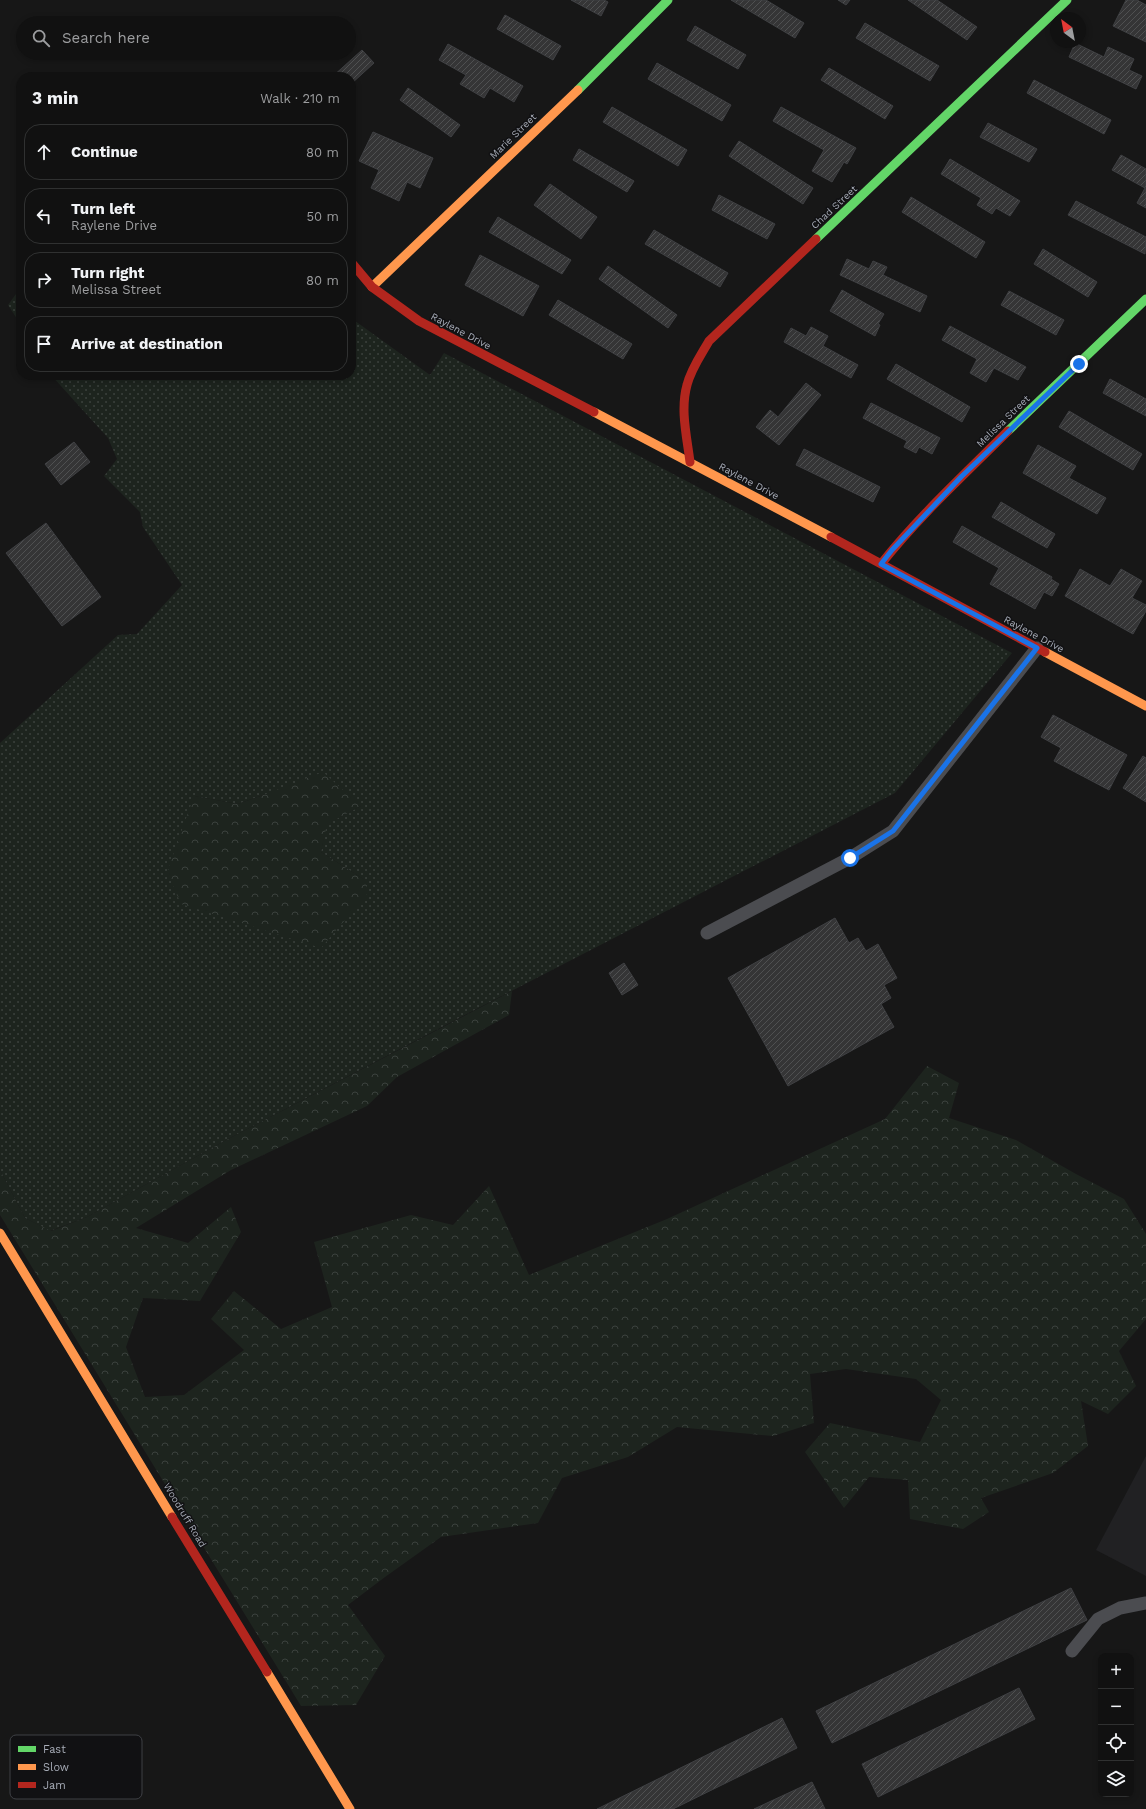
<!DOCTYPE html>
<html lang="en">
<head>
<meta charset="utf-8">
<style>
	:root { --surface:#111; --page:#1a1a1a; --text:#f1f3f6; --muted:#9c9d9f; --line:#303131 }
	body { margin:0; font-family:"Work Sans",sans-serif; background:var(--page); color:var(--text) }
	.controls { position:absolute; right:12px; bottom:12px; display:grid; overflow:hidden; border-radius:8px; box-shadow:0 2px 6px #0003 }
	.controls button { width:36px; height:36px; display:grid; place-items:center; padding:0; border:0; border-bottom:1px solid var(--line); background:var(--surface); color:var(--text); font:20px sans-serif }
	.compass { position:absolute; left:1050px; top:12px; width:36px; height:36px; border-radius:50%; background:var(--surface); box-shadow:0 2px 6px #0003; rotate:328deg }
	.stop { position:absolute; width:12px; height:12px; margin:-9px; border:3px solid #1a73e8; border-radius:50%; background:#fff }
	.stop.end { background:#1a73e8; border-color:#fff; box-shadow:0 1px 4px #0008 }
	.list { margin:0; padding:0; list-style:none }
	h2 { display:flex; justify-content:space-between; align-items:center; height:52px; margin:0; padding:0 16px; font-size:17px }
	h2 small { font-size:13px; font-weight:400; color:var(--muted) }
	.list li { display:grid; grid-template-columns:26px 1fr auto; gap:12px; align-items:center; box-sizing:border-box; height:56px; margin:0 8px 8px; padding:0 8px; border:1px solid var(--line); border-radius:16px }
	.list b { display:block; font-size:15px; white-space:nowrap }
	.list p { margin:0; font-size:13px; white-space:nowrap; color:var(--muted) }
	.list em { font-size:13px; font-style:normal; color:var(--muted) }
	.icon { flex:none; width:22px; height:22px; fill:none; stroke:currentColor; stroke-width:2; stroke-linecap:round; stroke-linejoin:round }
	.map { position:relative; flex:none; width:1146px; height:1809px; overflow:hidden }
	.search { position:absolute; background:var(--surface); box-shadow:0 2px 6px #0003; left:16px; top:16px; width:340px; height:44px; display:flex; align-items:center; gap:10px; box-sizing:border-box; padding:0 14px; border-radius:22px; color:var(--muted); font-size:15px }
	.panel { position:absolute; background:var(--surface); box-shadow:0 2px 6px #0003; left:16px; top:72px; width:340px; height:308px; border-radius:16px }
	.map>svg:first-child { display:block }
</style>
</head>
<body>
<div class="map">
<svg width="1146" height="1809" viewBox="0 0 1146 1809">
	<defs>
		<pattern id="grass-dots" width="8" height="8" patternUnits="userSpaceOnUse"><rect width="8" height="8" fill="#1d241e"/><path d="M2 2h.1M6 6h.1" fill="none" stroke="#3b413d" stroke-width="1.8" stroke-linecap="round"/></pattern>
		<pattern id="forest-crowns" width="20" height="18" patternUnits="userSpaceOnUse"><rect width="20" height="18" fill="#1d241e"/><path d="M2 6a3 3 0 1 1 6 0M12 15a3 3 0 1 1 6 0" fill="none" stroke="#3b413d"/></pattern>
		<pattern id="building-hatch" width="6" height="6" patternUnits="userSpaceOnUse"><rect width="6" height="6" fill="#353536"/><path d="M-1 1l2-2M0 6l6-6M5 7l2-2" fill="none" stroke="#4f5051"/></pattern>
	</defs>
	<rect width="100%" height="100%" fill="#171717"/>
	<path fill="#212123" d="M1146 1456V1576L1096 1550Z"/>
	<path fill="url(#grass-dots)" fill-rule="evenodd" d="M21 287V325L8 305Z
		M351 318 430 375 444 353 1012 653 895 793 463 1016 230 1138 87 1217 50 1231 25 1218 0 1170V743L118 635 137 634 182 585 143 527 140 512 104 476 117 459 108 438 51 375H351ZM266 794 361 806 326 824 321 852 365 880 194 796 238 804Z"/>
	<path fill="url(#forest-crowns)" d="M323 772 361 806 327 824 321 852 365 880 368 893 321 948 181 904 167 872 194 796 238 804 266 794Z
		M512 991 509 1015 397 1077 367 1106 231 1170 136 1228 188 1243 231 1207 241 1232 200 1301 143 1298 126 1347 145 1397 184 1395 244 1350 211 1319 234 1291 281 1329 332 1307 314 1242 411 1215 453 1225 489 1186 529 1275 667 1219 885 1119 927 1066 959 1083 949 1118 1016 1140 1076 1174 1124 1199 1146 1234V1319L1119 1351 1136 1386 1108 1414 1081 1401 1088 1446 1053 1473 981 1498 989 1512 963 1529 910 1519 908 1480 869 1477 844 1508 805 1452 830 1423 920 1442 941 1400 916 1379 846 1369 810 1374 814 1423 773 1436 677 1427 628 1457 562 1478 538 1523 441 1537 385 1577 348 1605 385 1656 356 1705 301 1706 0 1215V1170L25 1218 51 1231 87 1217 230 1138Z"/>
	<path fill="url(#building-hatch)" stroke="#3f4043" d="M571 0H604L608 2 601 16Z
		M731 0H766L804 23 795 38Z
		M838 0H850L846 5Z
		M908 0H937L977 27 967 40Z
		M1126 0H1137L1146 5V42L1113 26Z
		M505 15 561 46 553 60 497 29Z
		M865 23 939 66 930 81 856 38Z
		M695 26 746 55 738 69 687 40Z
		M1075 43 1104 57 1108 47 1134 59 1129 70 1142 76 1136 89 1069 57Z
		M448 44 523 86 514 102 490 88 484 98 460 84 466 75 439 60Z
		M362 50 374 63 351 84V77H332Z
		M657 63 731 105 722 121 648 79Z
		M829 68 893 106 885 119 821 80Z
		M1034 80 1111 120 1104 134 1027 93Z
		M408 88 460 125 451 137 400 100Z
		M612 107 687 150 678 166 603 122Z
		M781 107 856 148 847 164 844 162 832 182 812 171 824 150 773 121Z
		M988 123 1037 149 1029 162 980 137Z
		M373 132 433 158 420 188 407 182 399 201 371 188 379 170 359 161Z
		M739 141 813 188 803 204 729 156Z
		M579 149 634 181 627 192 573 160Z
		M1121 155 1146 169V208L1137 203 1145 188 1112 170Z
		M950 159 1020 201 1010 216 996 208 992 214 977 205 981 198 941 174Z
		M550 184 597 217 581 239 534 205Z
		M719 195 775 224 767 239 712 210Z
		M911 197 985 242 976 258 902 212Z
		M1076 201 1146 237 1145 254 1068 215Z
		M498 217 571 260 562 274 489 232Z
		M654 230 728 273 720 287 645 244Z
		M1043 249 1097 282 1088 297 1034 264Z
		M480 255 539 286 523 316 465 285Z
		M847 259 869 269 873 261 887 267 883 275 927 296 920 312 840 275Z
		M608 266 677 315 668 328 599 279Z
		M842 290 884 314 878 324 880 325 875 336 830 311Z
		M1009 291 1064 320 1056 335 1001 305Z
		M558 300 632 344 623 359 549 315Z
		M950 326 1026 367 1018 380 994 368 986 382 970 373 977 359 942 340Z
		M811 327 828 336 823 346 858 365 851 378 784 342 791 328 806 336Z
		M896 364 970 407 962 422 887 379Z
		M1110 379 1146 399V416L1103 393Z
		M806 383 821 395 779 445 756 427 770 410 778 417Z
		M871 403 940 438 932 454 919 447 916 453 904 447 907 441 863 418Z
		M1069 411 1142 454 1133 470 1059 427Z
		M74 442 90 462 61 485 45 464Z
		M1038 445 1076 466 1069 478 1106 498 1097 514 1023 473Z
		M804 449 880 487 873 502 796 465Z
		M1001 502 1055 534 1047 548 992 517Z
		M46 523 101 597 62 626 6 553Z
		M962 526 1052 577 1051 579 1059 584 1052 596 1044 592 1035 609 990 584 999 568 953 542Z
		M1080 569 1110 586 1121 569 1142 581 1132 598 1146 605V611L1133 634 1065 596Z
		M1053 715 1127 755 1109 790 1054 761 1061 748 1041 737Z
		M1143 756 1146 758V802L1123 788Z
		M835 918 849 943 858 938 866 951 878 944 897 978 884 985 891 998 881 1004 894 1027 788 1086 728 978Z
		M624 963 638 985 622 995 609 973Z
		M1071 1588 1087 1620 832 1743 816 1711Z
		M1019 1688 1035 1719 878 1797 862 1764Z
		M782 1718 797 1748 673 1809H597Z
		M812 1782 825 1809H754Z"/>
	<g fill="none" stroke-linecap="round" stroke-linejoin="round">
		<path stroke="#4b4c50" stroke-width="13" d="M707 933 850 858 893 831 1037 648
			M1072 1651 1098 1619 1120 1608 1146 1603"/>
		<path stroke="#63d668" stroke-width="9" d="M578 90 668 0
			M816 239 1067 0
			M1008 431 1146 299"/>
		<path stroke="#ff974d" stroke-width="9" d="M372 287 578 90
			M594 412 831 537
			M1045 652 1146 706
			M0 1233 172 1517
			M267 1672 350 1809"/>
		<path stroke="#b3261e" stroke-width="9" d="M351 262 372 287 419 321 594 412
			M690 462C687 437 680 410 687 385 691 369 701 355 709 341L816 239
			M831 537 1045 652
			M881 564C919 516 965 474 1008 431
			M172 1517 267 1672"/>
	</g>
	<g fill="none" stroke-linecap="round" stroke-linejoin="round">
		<path stroke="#1a73e8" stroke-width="5" d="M850 858 893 831 1037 648 881 564 892 550 961 477 1079 364"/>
	</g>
	<g text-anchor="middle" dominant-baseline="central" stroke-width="3" stroke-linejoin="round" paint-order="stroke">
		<g font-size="10" fill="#a8adb8" stroke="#111113">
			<text transform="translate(513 136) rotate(-44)">Marie Street</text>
			<text transform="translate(834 207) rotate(-43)">Chad Street</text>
			<text transform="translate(461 331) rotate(28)">Raylene Drive</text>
			<text transform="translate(1003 421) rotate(-44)">Melissa Street</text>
			<text transform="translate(749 481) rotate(28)">Raylene Drive</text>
			<text transform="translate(1034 634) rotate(28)">Raylene Drive</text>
			<text transform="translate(185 1515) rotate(59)">Woodruff Road</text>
		</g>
	</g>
	<rect x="10" y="1735" width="132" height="64" rx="6" fill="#111113" stroke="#3e4045" stroke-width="1"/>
	<rect x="18" y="1746" width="18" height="6" fill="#63d668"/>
	<rect x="18" y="1764" width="18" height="6" fill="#ff974d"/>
	<rect x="18" y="1782" width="18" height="6" fill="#b3261e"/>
	<g font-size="11" fill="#a8adb8">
		<text x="43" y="1753">Fast</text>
		<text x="43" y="1771">Slow</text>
		<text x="43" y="1789">Jam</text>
	</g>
</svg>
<div class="controls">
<button>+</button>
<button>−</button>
<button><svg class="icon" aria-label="locate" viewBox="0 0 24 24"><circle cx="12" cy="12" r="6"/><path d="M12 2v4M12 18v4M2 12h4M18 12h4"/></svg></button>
<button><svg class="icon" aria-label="layers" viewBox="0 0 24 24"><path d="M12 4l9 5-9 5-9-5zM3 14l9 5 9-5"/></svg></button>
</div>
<svg class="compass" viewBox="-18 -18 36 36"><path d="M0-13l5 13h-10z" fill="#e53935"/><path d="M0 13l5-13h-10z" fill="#9c9d9f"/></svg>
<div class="stop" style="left:850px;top:858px"></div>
<div class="stop end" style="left:1079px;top:364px"></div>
<div class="search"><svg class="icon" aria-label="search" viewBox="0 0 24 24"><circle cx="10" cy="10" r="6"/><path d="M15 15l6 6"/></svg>Search here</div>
<section class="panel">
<h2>3 min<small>Walk · 210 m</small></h2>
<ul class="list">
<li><svg class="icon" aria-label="ahead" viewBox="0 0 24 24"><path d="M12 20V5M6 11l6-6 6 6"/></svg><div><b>Continue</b></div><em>80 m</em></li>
<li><svg class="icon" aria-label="left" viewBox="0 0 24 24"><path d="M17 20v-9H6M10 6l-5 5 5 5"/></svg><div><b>Turn left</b><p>Raylene Drive</p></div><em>50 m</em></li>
<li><svg class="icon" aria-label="right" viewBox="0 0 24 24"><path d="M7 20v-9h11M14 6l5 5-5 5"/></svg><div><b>Turn right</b><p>Melissa Street</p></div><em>80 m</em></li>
<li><svg class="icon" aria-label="arrive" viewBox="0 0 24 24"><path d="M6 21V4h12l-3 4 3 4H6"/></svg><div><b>Arrive at destination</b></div></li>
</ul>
</section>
</div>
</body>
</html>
